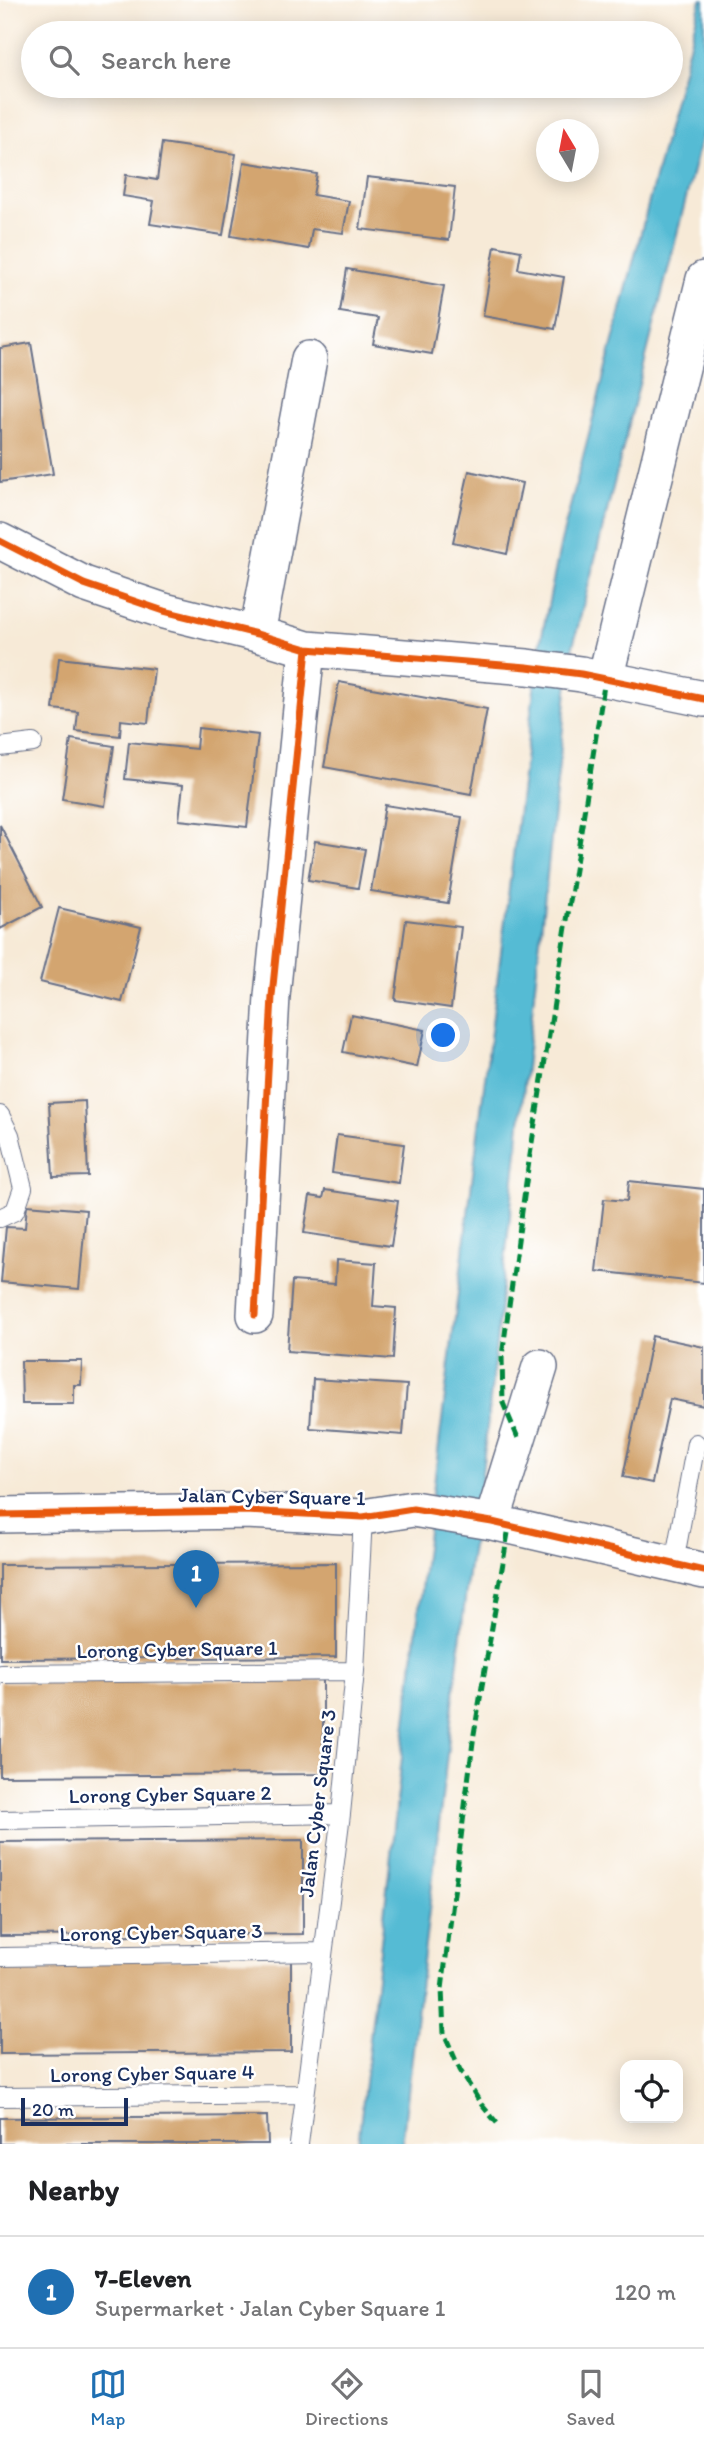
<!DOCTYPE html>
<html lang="en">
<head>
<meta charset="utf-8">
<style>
	:root { --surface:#fff; --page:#f2f2f2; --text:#202124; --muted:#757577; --line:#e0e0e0; --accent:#1f6fb2 }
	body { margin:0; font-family:Itim,sans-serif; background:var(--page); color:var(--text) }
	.controls { position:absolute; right:21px; bottom:21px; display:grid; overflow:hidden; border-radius:14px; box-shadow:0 4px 18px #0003 }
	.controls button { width:63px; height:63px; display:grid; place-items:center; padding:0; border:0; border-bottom:2px solid var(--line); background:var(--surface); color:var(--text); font:35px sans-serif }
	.compass { position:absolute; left:536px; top:119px; width:63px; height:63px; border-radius:50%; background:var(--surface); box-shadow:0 4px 18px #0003; rotate:350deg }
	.scale { position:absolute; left:21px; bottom:18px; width:107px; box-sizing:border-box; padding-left:7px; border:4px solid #1b2f5e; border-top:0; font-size:19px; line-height:24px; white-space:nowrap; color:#1b2f5e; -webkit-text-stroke:5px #fff; paint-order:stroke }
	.you { position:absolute; left:444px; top:1036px; width:24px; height:24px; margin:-18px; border:5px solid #fff; border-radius:50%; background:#1a73e8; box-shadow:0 0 0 10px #1a73e833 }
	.badge { display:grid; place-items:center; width:46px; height:46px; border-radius:50%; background:var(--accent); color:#fff; font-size:23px; font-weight:700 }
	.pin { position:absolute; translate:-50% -58px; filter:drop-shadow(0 2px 4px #0008) }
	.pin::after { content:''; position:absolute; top:37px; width:24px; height:21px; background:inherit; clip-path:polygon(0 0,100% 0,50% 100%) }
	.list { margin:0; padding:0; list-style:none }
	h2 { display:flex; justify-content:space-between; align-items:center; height:91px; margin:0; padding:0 28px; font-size:30px }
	h2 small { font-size:23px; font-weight:400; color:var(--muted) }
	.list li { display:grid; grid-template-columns:46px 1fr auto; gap:21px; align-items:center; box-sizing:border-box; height:112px; padding:0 28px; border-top:2px solid var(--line) }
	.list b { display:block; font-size:26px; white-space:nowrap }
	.list p { margin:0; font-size:23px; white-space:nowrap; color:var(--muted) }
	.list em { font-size:23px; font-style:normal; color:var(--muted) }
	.icon { flex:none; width:38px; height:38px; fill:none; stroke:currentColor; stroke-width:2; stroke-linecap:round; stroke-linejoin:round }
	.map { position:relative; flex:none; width:704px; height:2144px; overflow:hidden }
	.search { position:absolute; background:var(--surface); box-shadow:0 4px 18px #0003; left:21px; right:21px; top:21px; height:77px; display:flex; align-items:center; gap:18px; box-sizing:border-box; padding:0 24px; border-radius:38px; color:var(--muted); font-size:26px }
	.sheet { height:203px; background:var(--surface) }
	nav { display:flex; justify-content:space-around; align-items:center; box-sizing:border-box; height:98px; border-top:2px solid var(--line); background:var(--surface); font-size:19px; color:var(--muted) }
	nav a { display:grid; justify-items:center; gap:4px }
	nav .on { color:var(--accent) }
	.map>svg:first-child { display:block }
</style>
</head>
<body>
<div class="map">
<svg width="704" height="2144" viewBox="0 0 704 2144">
	<rect width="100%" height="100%" fill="#fff"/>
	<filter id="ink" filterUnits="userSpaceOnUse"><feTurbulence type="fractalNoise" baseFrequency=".0143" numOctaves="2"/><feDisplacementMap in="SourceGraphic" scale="14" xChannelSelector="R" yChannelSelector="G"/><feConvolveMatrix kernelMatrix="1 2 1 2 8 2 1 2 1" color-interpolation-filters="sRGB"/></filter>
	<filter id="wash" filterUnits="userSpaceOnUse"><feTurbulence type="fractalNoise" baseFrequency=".00686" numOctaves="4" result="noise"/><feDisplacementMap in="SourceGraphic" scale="28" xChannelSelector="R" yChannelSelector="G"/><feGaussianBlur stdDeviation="1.57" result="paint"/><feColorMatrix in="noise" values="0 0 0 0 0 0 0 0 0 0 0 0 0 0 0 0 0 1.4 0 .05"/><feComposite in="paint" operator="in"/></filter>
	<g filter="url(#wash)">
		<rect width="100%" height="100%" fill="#f7ead7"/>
		<path fill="#55bbd4" stroke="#387599" stroke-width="2" d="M701 0H704V127L571 654 479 1501 469 1565 402 2144H358L425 1555 539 650 561 542Z"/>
		<g id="blocks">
			<path fill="#d3a56f" d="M162 143 236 154 223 235 150 224 154 201 123 196 126 175 157 180Z
				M244 162 317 174 313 195 349 201 343 233 312 229 309 249 231 236Z
				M367 177 455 187 449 240 360 229Z
				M495 246 521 251 518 269 564 277 555 329 483 316Z
				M347 269 444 286 432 354 373 344 378 318 340 312Z
				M31 343 53 474 0 482V348Z
				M469 471 522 483 507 554 453 542Z
				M59 658 154 669 148 723 121 720 120 736 76 731 78 712 53 709Z
				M339 682 487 709 471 794 324 767Z
				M198 728 258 735 247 827 179 820 183 785 125 779 129 742 196 749Z
				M71 739 114 746 105 806 62 799Z
				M385 805 462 817 448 903 371 891Z
				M0 825 42 907 0 929Z
				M315 841 365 849 358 888 308 880Z
				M59 908 141 927 122 1002 40 982Z
				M406 920 461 927 451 1008 395 1000Z
				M351 1015 425 1030 417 1067 343 1052Z
				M85 1101 88 1176 53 1177 49 1103Z
				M337 1135 404 1144 399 1183 332 1173Z
				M629 1181 704 1189V1283L596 1271 604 1199 627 1201Z
				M325 1190 398 1201 391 1246 304 1233 310 1196 323 1198Z
				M27 1205 86 1210 79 1289 1 1282 6 1227 25 1228Z
				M336 1260 376 1263 373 1306 396 1308 393 1359 287 1351 292 1281 335 1284Z
				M652 1336 704 1347V1406L670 1399 652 1483 623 1477Z
				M21 1361H82L81 1385H74V1404H22Z
				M313 1379 407 1385 403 1435 310 1428Z
				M336 1563V1657L0 1659V1565Z
				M323 1680V1774L0 1776V1682Z
				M303 1840V1934L0 1936V1842Z
				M291 1959V2052L0 2054V1960Z
				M267 2116 268 2144H0V2118Z"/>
		</g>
	</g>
	<g filter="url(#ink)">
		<use href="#blocks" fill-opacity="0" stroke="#687088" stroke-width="2"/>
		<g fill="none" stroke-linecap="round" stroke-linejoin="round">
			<defs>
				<path id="lane" d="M0 747 33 743
					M0 1115 10 1135 23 1188 15 1211 0 1218
					M674 1563 696 1443
					M0 1674 355 1671
					M0 1820 341 1814
					M0 1957 322 1952
					M0 2097 304 2094
					M299 2144 341 1814 355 1671 363 1517"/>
				<path id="street" d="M0 541 84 584 164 611 257 634 307 649 527 667 581 674 704 699
					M257 634 309 359
					M605 679 704 279
					M255 1315 272 996 307 649
					M0 1515 246 1511 363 1517 413 1509 492 1522 704 1571
					M492 1522 540 1367"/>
			</defs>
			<use href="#lane" stroke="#687088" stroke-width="20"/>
			<use href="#street" stroke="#687088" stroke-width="38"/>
			<use href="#lane" stroke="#fff" stroke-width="18"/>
			<use href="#street" stroke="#fff" stroke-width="35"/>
			<path stroke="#00873e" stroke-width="5" stroke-dasharray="10 5" stroke-linecap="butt" d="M518 1438 503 1403 502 1356 528 1168 605 679
				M497 2123 481 2104 460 2070 444 2033 442 1989 474 1734 509 1527"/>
			<defs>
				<path id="cycleway" d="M0 541 84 584 164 611 257 634 307 649 527 667 581 674 704 699
					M255 1315 272 996 307 649
					M0 1515 246 1511 363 1517 413 1509 492 1522 704 1571"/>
			</defs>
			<use href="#cycleway" stroke="#fff" stroke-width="11"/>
			<use href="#cycleway" stroke="#e8590c" stroke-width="7"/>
		</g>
	</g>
	<g text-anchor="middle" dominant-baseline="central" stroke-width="5" stroke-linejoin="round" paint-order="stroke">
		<g font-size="21" fill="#1b2f5e" stroke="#fff">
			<text transform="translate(272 1496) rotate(1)">Jalan Cyber Square 1</text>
			<text transform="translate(177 1649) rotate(-1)">Lorong Cyber Square 1</text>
			<text transform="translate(170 1794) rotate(-1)">Lorong Cyber Square 2</text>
			<text transform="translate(317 1803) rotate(-83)">Jalan Cyber Square 3</text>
			<text transform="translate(161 1932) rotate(-1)">Lorong Cyber Square 3</text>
			<text transform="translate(152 2073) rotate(-1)">Lorong Cyber Square 4</text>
		</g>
	</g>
</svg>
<div class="controls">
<button><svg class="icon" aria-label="locate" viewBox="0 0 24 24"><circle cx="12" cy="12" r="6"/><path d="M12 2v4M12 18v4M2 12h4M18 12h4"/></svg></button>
</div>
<svg class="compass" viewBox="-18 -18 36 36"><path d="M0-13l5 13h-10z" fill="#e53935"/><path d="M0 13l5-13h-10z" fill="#757577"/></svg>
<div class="scale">20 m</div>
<div class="you"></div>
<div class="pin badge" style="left:196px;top:1608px">1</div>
<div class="search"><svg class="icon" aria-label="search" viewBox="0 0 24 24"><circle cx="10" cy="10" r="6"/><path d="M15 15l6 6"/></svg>Search here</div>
</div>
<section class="sheet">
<h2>Nearby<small></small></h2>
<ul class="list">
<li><span class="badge">1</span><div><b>7-Eleven</b><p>Supermarket · Jalan Cyber Square 1</p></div><em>120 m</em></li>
</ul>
</section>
<nav>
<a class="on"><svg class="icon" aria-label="map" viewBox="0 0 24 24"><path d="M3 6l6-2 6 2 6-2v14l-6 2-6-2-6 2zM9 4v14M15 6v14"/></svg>Map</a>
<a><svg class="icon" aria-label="directions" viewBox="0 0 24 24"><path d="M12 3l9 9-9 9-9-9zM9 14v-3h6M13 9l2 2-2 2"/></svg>Directions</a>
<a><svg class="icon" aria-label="saved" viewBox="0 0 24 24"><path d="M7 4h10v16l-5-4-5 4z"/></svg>Saved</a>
</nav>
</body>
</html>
